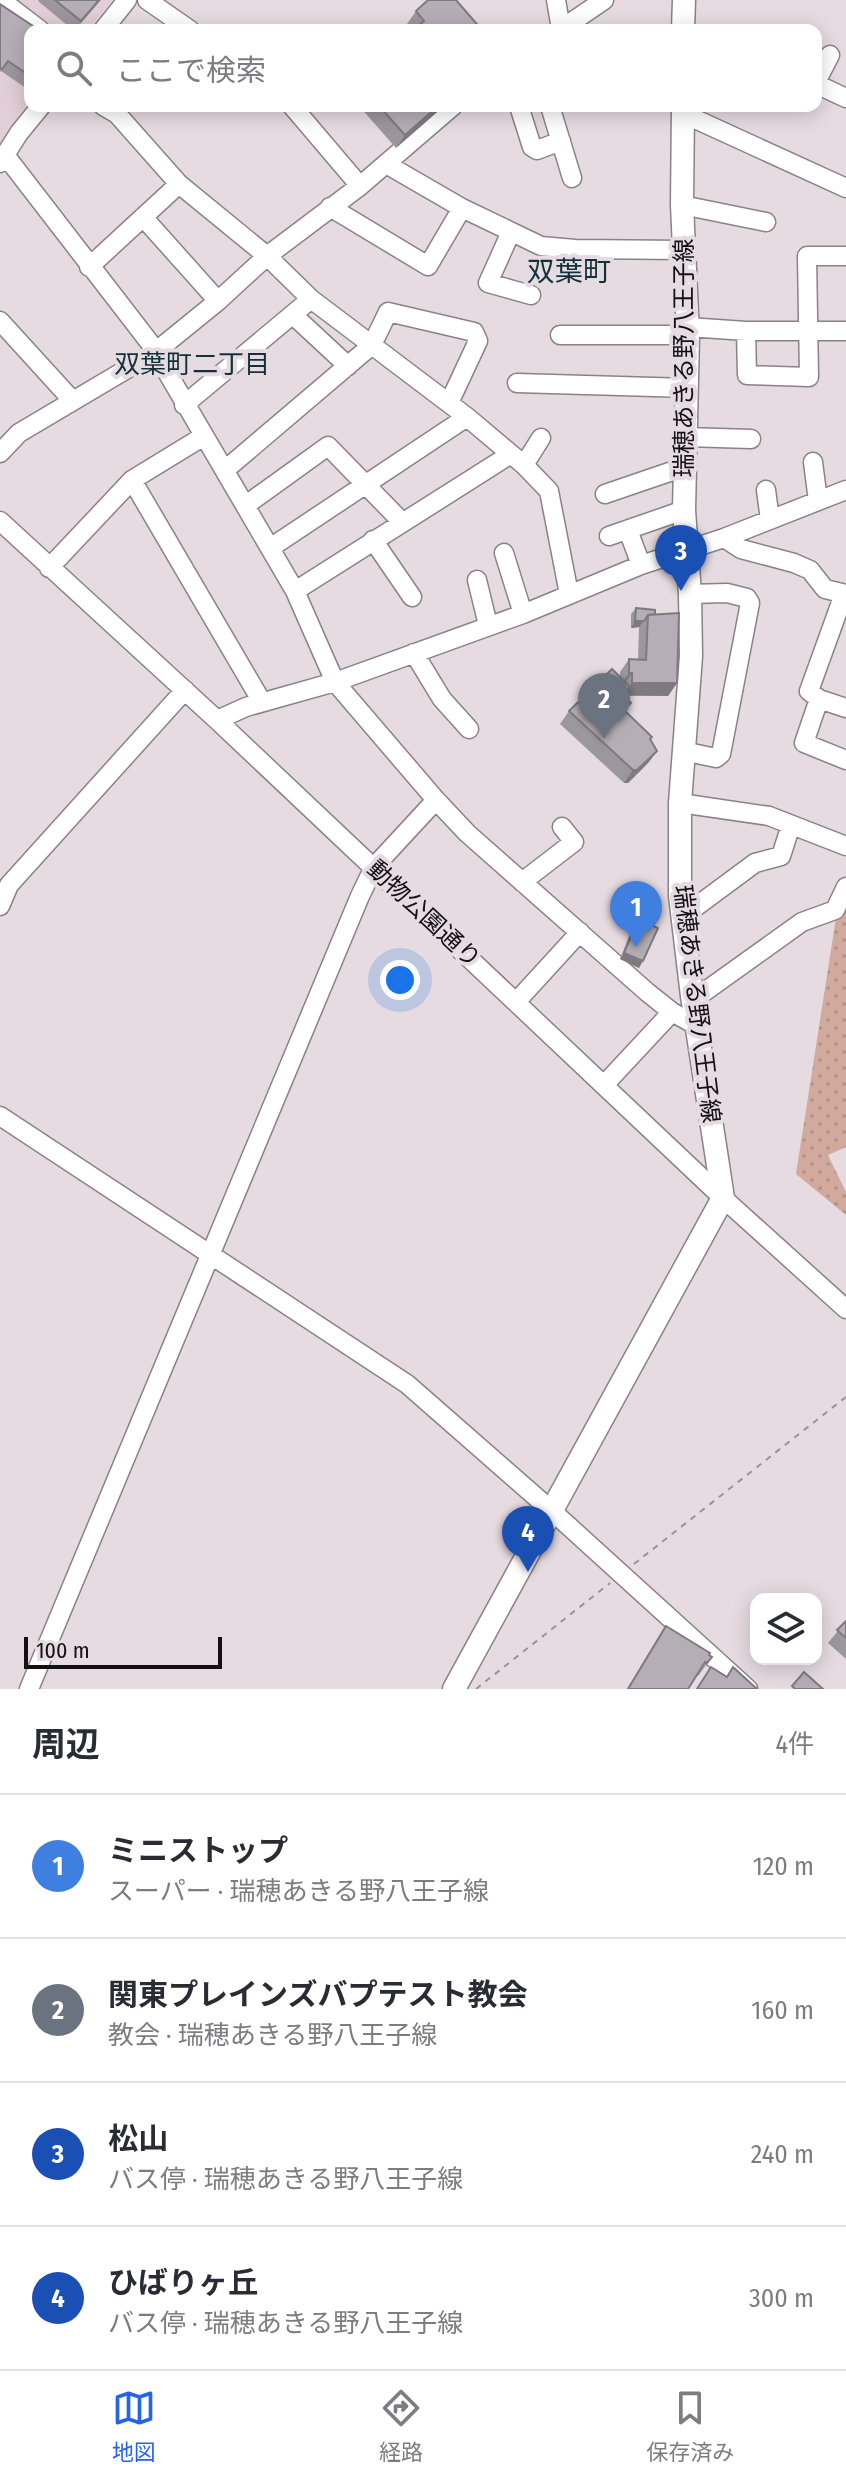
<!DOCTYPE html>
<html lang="ja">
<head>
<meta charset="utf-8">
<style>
	:root { --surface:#fff; --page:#f7f7f7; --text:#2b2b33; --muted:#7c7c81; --line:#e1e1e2; --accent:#2563eb }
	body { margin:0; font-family:"Fira Sans Condensed","Noto Sans JP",sans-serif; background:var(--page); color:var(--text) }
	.controls { position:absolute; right:24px; bottom:24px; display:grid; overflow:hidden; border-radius:16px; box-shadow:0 4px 20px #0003 }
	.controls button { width:72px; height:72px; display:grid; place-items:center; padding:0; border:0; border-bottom:2px solid var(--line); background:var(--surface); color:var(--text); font:40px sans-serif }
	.scale { position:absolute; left:24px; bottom:20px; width:198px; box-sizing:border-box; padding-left:8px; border:4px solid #141012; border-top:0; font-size:22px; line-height:28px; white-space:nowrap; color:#141012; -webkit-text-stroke:6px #e6dbe0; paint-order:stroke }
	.you { position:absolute; left:400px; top:980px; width:28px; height:28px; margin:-20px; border:6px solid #fff; border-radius:50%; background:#1a73e8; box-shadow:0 0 0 12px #1a73e833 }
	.badge { display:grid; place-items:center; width:52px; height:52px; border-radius:50%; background:var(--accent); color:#fff; font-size:26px; font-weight:700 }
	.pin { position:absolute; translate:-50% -66px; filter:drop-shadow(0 2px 4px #0008) }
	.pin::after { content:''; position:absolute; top:42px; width:28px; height:24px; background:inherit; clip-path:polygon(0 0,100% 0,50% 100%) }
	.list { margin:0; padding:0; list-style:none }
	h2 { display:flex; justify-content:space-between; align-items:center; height:104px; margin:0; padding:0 32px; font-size:34px }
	h2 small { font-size:26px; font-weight:400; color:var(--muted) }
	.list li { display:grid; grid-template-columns:52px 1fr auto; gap:24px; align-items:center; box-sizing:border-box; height:144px; padding:0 32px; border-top:2px solid var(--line) }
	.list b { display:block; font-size:30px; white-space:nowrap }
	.list p { margin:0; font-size:26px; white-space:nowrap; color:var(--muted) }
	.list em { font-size:26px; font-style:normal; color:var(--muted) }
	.icon { flex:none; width:44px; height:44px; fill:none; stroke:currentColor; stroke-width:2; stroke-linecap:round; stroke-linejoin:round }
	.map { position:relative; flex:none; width:846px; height:1689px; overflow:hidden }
	.search { position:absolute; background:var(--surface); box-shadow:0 4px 20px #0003; left:24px; right:24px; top:24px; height:88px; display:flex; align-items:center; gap:20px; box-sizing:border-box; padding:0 28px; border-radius:16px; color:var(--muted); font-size:30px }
	.sheet { height:680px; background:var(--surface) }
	nav { display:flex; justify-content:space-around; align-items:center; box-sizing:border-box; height:112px; border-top:2px solid var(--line); background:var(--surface); font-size:22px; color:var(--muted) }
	nav a { display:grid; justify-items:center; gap:4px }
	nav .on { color:var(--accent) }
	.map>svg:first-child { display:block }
</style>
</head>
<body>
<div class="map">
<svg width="846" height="1689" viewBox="0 0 846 1689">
	<defs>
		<pattern id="grass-dots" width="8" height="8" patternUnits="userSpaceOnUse" patternTransform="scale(2)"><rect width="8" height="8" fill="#d2a99d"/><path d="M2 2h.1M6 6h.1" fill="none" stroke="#b39086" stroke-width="1.8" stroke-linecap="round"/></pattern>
	</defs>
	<rect width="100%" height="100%" fill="#e6dbe0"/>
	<path fill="#e1ced7" d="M12 0H112L88 30H51Z
		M0 6 30 30V102L0 143Z"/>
	<path fill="url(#grass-dots)" d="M846 899V1147L828 1155 846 1192V1215L796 1174 836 918Z"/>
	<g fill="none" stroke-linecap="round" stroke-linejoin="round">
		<defs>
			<path id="minor" d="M1 0 40 30
				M147 0 190 30
				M556 0 561 29
				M103 30 127 0
				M560 30 604 0
				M816 82 830 55
				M816 84 846 98
				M103 106 117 114 179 184 267 256 311 299 467 417 524 465 549 491 569 594
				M292 106 360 186
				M519 106 532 147 537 150 561 141
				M550 106 572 178
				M682 113 846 188
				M5 155 150 343 295 591 335 682 436 800 467 833 647 992 672 1012 697 1026
				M0 163 19 133 41 106
				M386 164 462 208 541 246 575 249 685 250
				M682 205 766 222
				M330 207 428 266 462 208
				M143 217 218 301
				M510 234 488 283 531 295
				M89 267 179 184
				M293 315 348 366
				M0 321 72 400
				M688 327 746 331H846
				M746 331 747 375 809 377 807 256H846
				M560 335H688
				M517 383 688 388
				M184 405 311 299
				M685 437 751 439
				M0 453 19 433 154 353 218 301 267 256 360 186 453 106
				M813 462 818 501
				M524 465 541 438
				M225 470 372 345 388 312 474 332 478 341 449 403
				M132 480 262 702
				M766 490 770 520
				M605 494 684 467
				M246 505 328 446 402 522
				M0 521 217 720 723 1198 846 1309
				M628 530 641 565
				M609 536 684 510
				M724 538 741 549 794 563 810 570 825 589 846 594
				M373 540 412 597
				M270 548 467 417
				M504 553 523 614
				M49 568 132 480 204 436
				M477 580 488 625
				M295 591 511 454
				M844 594 809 691 819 699 846 708
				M414 653 442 699 469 729
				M819 699 804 743 846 760
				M217 720 246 707 335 682 523 614 641 565 724 538 846 490
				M683 751 716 758 721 754 750 603 747 598 727 593 690 594
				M680 803 769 816 846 846
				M522 882 574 842 562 827
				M0 906 9 885 185 690
				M682 917 755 863 781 856 791 825
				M693 1000 802 922 835 910 846 887
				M516 1002 580 932
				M604 1085 672 1012
				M0 1116 407 1384 552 1511 748 1689
				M29 1689 360 896 374 867 436 800"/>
			<path id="major" d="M683 30 684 0
				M454 1689 723 1198 692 996 680 896V803L691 656 690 594 684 510 688 335 682 205 683 106"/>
		</defs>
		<use href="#minor" stroke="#8b8186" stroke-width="21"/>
		<use href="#major" stroke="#8b8186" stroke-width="25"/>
		<path stroke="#9a9195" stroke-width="2" stroke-dasharray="6 6" stroke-linecap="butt" d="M634 1564 846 1397
			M476 1689 610 1583"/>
		<use href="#minor" stroke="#fff" stroke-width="18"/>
		<use href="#major" stroke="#fff" stroke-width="22"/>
	</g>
	<path fill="#9c969d" d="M39 0H101L75 30H73L38 1Z
		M0 4 30 30V81L26 88 1 71 0 72Z
		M416 11 482 30H412L407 24Z
		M359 106H444L396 148Z
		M636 608 655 614 677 683 668 696H624L631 703 625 711 650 740 657 751 648 763 628 783H624L560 724 569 711 620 677V672L629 659 638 660 639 627 631 628V614Z
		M638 919 639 968 620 959 633 926Z
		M846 1621V1659L828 1643Z
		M666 1626 712 1657 698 1676 697 1675 688 1689H627Z"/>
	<path fill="#7f7a7f" d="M438 106H444L396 148 405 135Z
		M635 621H644L639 627 631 628Z
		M629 673H632L623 686H620Z
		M632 683H677L668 696 623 695Z
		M657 751 648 763 628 783H624L633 770Z
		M624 953 643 961 639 968 620 959Z"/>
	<path fill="#b5aeb6" stroke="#7f7a7f" stroke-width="2" d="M55 0H99L81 21Z
		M428 0H456L482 30H414L424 21 416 11Z
		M0 4 39 30H30V76L8 61 2 69 0 68Z
		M379 106H438L405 135Z
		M636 608 655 610V614L648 615 644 621H635Z
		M679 613 677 683H632V673H629V659L646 660 648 615Z
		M612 669 630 687 623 695 631 703 624 710 652 737 650 739 657 751 637 770H633L569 711Z
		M638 919 658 928 643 961 624 953Z
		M846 1621V1638L837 1630Z
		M666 1626 710 1653 709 1655 712 1657 707 1663 705 1662 688 1689H628Z
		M711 1667 727 1677 733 1667 757 1689H697Z
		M804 1672 823 1689H795L792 1686Z"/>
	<g text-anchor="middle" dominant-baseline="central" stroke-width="8" stroke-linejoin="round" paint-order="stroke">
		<g font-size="24" fill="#141012" stroke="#e6dbe0">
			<text transform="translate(684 358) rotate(-90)">瑞穂あきる野八王子線</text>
			<text transform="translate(424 914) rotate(43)">動物公園通り</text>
			<text transform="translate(697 1004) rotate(83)">瑞穂あきる野八王子線</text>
		</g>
		<g font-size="26" fill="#13313b" stroke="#e6dbe0">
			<text x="192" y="364">双葉町二丁目</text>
		</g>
		<g font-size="28" fill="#13313b" stroke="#e6dbe0">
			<text x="569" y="271">双葉町</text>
		</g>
	</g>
</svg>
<div class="controls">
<button><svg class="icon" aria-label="layers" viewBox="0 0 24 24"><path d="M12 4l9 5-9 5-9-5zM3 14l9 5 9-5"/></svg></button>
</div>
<div class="scale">100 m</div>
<div class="you"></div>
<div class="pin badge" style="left:636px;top:947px;background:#3f7fe0">1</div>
<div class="pin badge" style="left:604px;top:739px;background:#6b7280">2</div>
<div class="pin badge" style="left:681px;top:591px;background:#1a4fb4">3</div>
<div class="pin badge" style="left:528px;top:1572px;background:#1a4fb4">4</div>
<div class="search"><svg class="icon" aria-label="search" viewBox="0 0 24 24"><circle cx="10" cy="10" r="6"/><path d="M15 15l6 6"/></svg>ここで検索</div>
</div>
<section class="sheet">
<h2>周辺<small>4件</small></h2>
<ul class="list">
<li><span class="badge" style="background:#3f7fe0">1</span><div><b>ミニストップ</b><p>スーパー · 瑞穂あきる野八王子線</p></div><em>120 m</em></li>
<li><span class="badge" style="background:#6b7280">2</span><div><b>関東プレインズバプテスト教会</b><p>教会 · 瑞穂あきる野八王子線</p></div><em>160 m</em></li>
<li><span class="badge" style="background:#1a4fb4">3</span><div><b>松山</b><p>バス停 · 瑞穂あきる野八王子線</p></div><em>240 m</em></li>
<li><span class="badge" style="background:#1a4fb4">4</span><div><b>ひばりヶ丘</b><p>バス停 · 瑞穂あきる野八王子線</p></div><em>300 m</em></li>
</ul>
</section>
<nav>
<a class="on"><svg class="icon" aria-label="map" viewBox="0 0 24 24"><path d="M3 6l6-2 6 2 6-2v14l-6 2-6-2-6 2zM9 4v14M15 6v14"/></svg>地図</a>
<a><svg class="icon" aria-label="directions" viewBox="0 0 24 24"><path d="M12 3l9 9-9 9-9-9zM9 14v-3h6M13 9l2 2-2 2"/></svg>経路</a>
<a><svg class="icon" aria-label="saved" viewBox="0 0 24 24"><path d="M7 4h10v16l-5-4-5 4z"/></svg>保存済み</a>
</nav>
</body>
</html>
